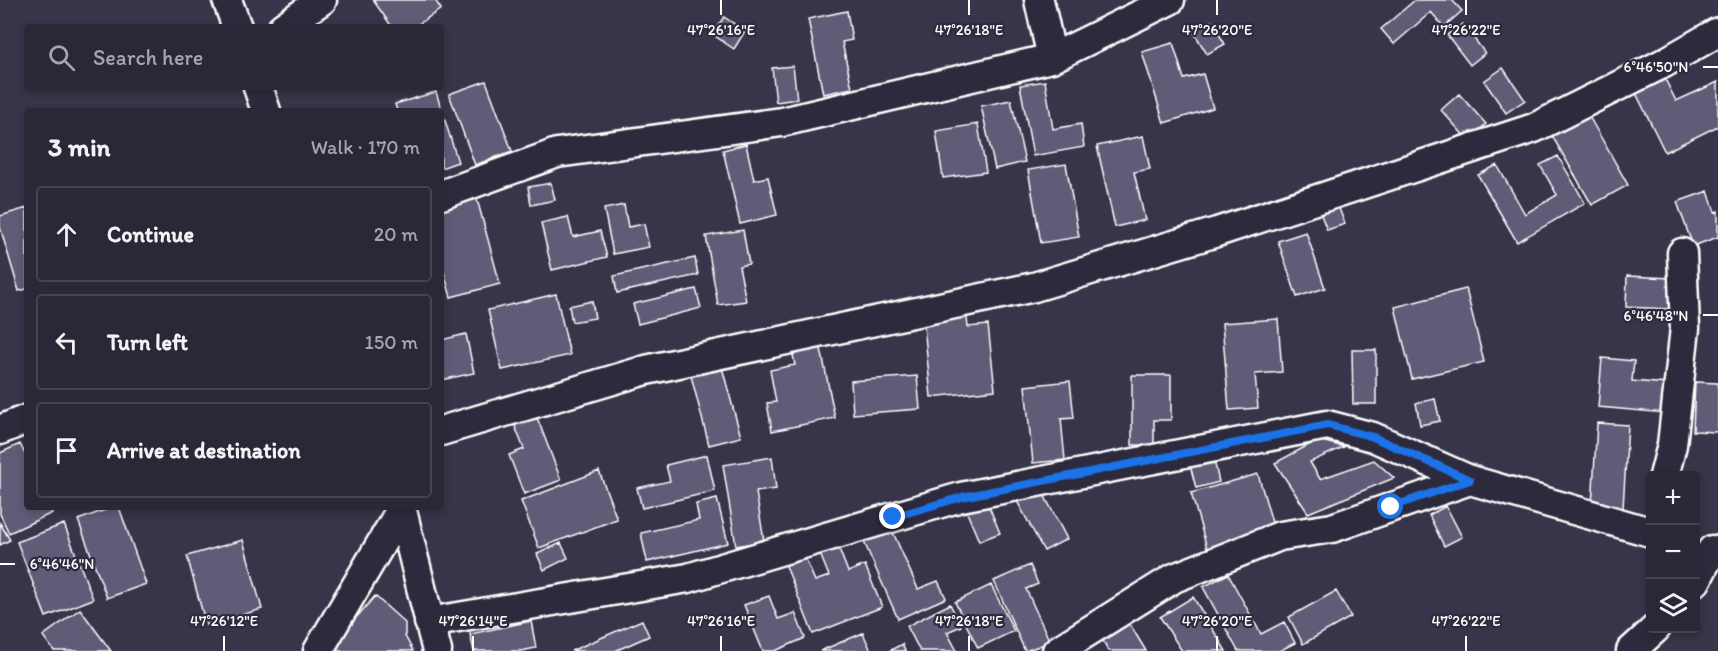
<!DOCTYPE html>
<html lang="en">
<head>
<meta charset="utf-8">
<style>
	:root { --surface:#2a2737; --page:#322f3f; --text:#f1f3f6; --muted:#a5a5ad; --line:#464452 }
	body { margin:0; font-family:Itim,sans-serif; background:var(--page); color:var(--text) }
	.controls { position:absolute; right:18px; bottom:18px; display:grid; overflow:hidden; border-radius:6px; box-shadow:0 3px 9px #0003 }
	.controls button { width:54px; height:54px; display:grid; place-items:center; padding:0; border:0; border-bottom:2px solid var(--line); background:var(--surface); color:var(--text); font:30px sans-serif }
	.stop { position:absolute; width:18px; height:18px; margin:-14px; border:4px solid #1a73e8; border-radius:50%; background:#fff }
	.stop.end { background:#1a73e8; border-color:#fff; box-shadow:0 2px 6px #0008 }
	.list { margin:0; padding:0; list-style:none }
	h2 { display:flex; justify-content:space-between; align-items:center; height:78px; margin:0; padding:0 24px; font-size:26px }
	h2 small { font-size:20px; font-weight:400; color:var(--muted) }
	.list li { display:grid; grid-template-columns:39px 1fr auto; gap:18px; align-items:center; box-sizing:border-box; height:96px; margin:0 12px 12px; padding:0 12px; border:2px solid var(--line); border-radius:6px }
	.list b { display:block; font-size:22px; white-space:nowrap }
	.list em { font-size:20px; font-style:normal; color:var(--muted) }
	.icon { flex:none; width:33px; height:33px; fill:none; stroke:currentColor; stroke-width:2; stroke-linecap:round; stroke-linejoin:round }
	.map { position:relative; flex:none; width:1718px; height:651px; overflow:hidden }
	.search { position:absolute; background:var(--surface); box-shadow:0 3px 9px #0003; left:24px; top:24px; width:420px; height:66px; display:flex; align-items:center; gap:15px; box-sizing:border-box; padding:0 21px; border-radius:6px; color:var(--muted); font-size:22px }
	.panel { position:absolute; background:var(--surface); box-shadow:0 3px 9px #0003; left:24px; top:108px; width:420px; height:402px; border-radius:6px }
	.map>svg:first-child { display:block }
</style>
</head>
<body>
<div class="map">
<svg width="1718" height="651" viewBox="0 0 1718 651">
	<rect width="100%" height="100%" fill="#383449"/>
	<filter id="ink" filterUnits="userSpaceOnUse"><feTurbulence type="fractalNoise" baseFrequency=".0167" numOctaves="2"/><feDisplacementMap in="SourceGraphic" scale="12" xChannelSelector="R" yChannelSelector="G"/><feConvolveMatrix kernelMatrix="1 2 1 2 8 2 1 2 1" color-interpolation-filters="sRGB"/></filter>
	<g filter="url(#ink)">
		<path fill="#5e5b78" stroke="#fff" stroke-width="1.5" d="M373 0H435L441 9 414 27H392Z
			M1415 0H1452L1462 11 1444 27 1431 12 1394 44 1381 29Z
			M847 11 852 40 842 42 852 88 823 94 808 19Z
			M724 17 745 31 734 49 712 34Z
			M1211 21 1225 44 1207 54 1193 31Z
			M1463 24 1485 53 1470 65 1447 35Z
			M1173 43 1184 79 1203 74 1213 108 1164 123 1142 52Z
			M793 66 797 99 776 102 772 68Z
			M1503 68 1525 100 1506 113 1484 81Z
			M1664 77 1676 101 1718 82V126L1665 152 1635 91Z
			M486 81 512 151 475 165 449 94Z
			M1045 81 1053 129 1081 124 1084 147 1033 156 1020 85Z
			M436 92 458 162 441 168V111H397L395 104Z
			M1459 94 1486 124 1468 140 1441 110Z
			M1011 100 1025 162 995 169 981 106Z
			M1587 113 1628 185 1592 205 1551 134Z
			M978 124 986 172 943 178 936 131Z
			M1143 136 1150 169 1134 172 1145 220 1115 227 1097 146Z
			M746 144 754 180 768 177 777 215 740 224 723 150Z
			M1558 156 1585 203 1517 242 1478 175 1497 165 1525 214 1557 195 1540 165Z
			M1066 164 1079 237 1041 243 1028 170Z
			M551 183 555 200 531 205 528 187Z
			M1708 191 1715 212 1718 211V237L1693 246 1677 202Z
			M477 199 500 284 451 297 441 262V208Z
			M1337 203 1345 224 1327 230 1319 210Z
			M624 205 628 227 644 224 649 247 613 254 604 209Z
			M27 208V289L19 291 0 227V216Z
			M568 217 573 237 600 231 607 257 552 270 541 223Z
			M743 230 749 264 739 266 746 301 718 305 706 236Z
			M1306 232 1325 288 1297 297 1278 241Z
			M695 258 698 275 617 293 614 276Z
			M1627 276 1671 278 1670 309 1626 307Z
			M696 289 701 308 638 324 633 304Z
			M1466 289 1484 362 1412 379 1395 307Z
			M556 294 570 355 502 370 488 310Z
			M592 301 595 318 572 322 569 306Z
			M966 310 968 327 988 325 995 390 931 397 923 315Z
			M1278 319 1282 372 1255 374 1258 408 1229 410 1222 323Z
			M466 334 474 373 441 380V340Z
			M819 339 835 418 772 431 767 403 776 402 770 370 795 365 791 345Z
			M1352 350H1376V404H1353Z
			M1602 358 1634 361 1632 381 1668 384 1666 413 1598 407Z
			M720 360 741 437 709 445 689 368Z
			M1132 375H1171V420H1154V445H1132Z
			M917 376 920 409 853 414 851 381Z
			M1070 381 1074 418 1061 419 1065 460 1033 463 1025 386Z
			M1695 382 1718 383V432L1693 431Z
			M1435 399 1440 421 1420 425 1416 403Z
			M533 407 561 480 524 494 509 455 524 449 511 416Z
			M1597 423 1628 425 1623 508 1592 505Z
			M1318 440 1344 447 1310 462 1320 479 1374 460 1394 478 1308 513 1275 463Z
			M20 444 27 458V507H50L52 513 9 533 0 514V453Z
			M707 455 715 491 642 508 637 488 670 481 666 465Z
			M772 457 776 489 756 492 764 541 736 546 723 465Z
			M1214 460 1219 482 1196 488 1190 465Z
			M599 471 617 519 539 548 521 501Z
			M1258 474 1274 529 1207 548 1191 493Z
			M1041 489 1067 539 1044 551 1017 501Z
			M717 499 728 543 647 562 641 533 699 520 696 504Z
			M986 499 1000 533 979 541 965 508Z
			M1446 506 1462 537 1444 546 1429 515Z
			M113 507H119L146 584 107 598 78 520Z
			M0 523 10 540 0 545Z
			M64 524 93 599 46 617 17 542Z
			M892 530 918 589 938 581 946 598 898 619 864 542Z
			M243 540 262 609 206 625 187 556Z
			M836 541 848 572 865 565 882 607 813 634 784 561 803 553 815 581 829 576 818 549Z
			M561 543 568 558 544 570 537 554Z
			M1030 565 1038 584 1026 589 1050 642 1025 651 994 581Z
			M1228 574 1261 634 1284 622 1295 643 1279 651H1238L1203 587Z
			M991 585 1014 631 978 648 955 602Z
			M1336 591 1351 617 1303 644 1289 617Z
			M375 596 405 623V636L413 651H327Z
			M769 596 778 619 795 613 805 638 775 651H763L744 605Z
			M1193 597 1226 651H1182L1160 617Z
			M950 604 961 626 947 632 957 651H920L907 626Z
			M80 609 111 651H54L43 636Z
			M642 620 649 636 615 651H571Z
			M531 621 536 648 521 651H474L470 634Z
			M1128 621 1146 651H1109L1100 636Z
			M863 633 871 651H820Z
			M902 644 905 651H889Z"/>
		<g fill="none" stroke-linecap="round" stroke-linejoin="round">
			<defs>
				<path id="street" d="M227 0 237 27
					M1039 0 1052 58
					M283 27 322 0
					M258 87 266 111
					M441 195 557 153 782 122 1052 58 1170 0
					M0 430 27 419
					M441 431 646 370 1034 287 1217 232 1534 128 1664 63 1718 32
					M1664 476 1672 445 1685 328 1682 253
					M401 507 437 651
					M1696 581 1712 550
					M429 622 688 578 961 497 1327 425 1373 437 1470 480 1650 532
					M318 651 402 508
					M1057 651 1174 578 1280 536 1332 528 1470 480
					M1631 651 1656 628"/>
			</defs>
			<use href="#street" stroke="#fff" stroke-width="33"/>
			<use href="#street" stroke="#2f2a3d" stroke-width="28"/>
		</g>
	</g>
	<g fill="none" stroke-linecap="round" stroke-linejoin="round" filter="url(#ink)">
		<path stroke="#1a73e8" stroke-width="8" d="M893 517 962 497 1328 425 1373 437 1470 480 1391 507"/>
	</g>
	<path fill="none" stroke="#fff" stroke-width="2" d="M721 0V15M969 0V15M1217 0V15M1466 0V15M1703 67H1718M1703 315H1718M0 564H15M224 636V651M473 636V651M721 636V651M969 636V651M1217 636V651M1466 636V651"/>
	<g font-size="15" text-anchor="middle" fill="#fff" stroke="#2f2a3d" stroke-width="4.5" stroke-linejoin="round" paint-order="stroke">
		<text x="721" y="35">47°26'16"E</text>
		<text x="969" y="35">47°26'18"E</text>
		<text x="1217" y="35">47°26'20"E</text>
		<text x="1466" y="35">47°26'22"E</text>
		<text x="1656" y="72">6°46'50"N</text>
		<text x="1656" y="321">6°46'48"N</text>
		<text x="62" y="569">6°46'46"N</text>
		<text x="224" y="626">47°26'12"E</text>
		<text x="473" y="626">47°26'14"E</text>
		<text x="721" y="626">47°26'16"E</text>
		<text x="969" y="626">47°26'18"E</text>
		<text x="1217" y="626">47°26'20"E</text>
		<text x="1466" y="626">47°26'22"E</text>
	</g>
</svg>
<div class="controls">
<button>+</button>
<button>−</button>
<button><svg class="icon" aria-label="layers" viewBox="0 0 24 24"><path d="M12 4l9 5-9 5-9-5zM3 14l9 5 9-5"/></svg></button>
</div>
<div class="stop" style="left:1391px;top:507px"></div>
<div class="stop end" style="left:893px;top:517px"></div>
<div class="search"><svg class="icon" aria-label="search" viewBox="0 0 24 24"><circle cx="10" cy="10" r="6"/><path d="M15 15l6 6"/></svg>Search here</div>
<section class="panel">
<h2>3 min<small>Walk · 170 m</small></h2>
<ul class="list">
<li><svg class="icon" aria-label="ahead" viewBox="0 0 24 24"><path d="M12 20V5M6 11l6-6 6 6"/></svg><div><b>Continue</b></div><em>20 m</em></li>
<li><svg class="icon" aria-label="left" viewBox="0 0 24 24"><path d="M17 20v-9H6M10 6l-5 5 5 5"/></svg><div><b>Turn left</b></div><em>150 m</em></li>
<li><svg class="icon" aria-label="arrive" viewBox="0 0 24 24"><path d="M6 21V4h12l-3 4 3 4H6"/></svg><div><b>Arrive at destination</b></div></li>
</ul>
</section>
</div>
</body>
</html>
